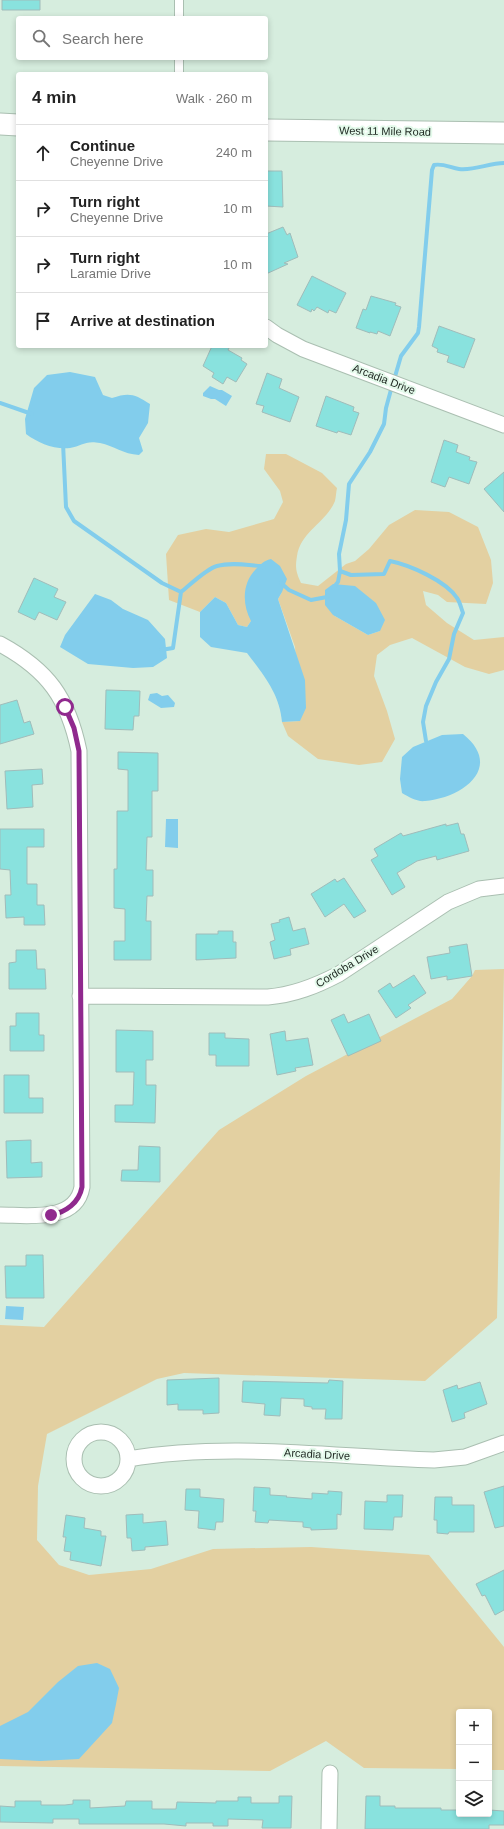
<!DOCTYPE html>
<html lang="en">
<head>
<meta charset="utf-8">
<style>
	:root { --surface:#fff; --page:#f6f6f6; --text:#222; --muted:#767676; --line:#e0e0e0 }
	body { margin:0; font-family:Arial,sans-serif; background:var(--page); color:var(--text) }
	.controls { position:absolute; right:12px; bottom:12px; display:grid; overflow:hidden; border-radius:4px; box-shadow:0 2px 6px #0003 }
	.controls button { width:36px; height:36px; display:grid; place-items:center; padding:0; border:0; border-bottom:1px solid var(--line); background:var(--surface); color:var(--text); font:20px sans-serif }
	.stop { position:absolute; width:12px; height:12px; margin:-9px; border:3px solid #90298e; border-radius:50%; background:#fff }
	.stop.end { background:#90298e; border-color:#fff; box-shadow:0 1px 4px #0008 }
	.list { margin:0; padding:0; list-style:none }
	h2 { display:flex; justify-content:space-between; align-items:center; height:52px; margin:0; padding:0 16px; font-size:17px }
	h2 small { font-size:13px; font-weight:400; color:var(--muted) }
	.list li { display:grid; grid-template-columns:26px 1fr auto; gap:12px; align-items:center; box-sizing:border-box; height:56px; padding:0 16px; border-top:1px solid var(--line) }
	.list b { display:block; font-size:15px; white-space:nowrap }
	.list p { margin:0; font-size:13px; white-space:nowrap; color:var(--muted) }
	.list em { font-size:13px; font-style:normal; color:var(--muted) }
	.icon { flex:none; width:22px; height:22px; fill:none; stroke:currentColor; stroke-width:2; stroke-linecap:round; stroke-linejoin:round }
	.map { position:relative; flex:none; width:504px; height:1829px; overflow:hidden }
	.search { position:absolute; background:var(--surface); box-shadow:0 2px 6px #0003; left:16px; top:16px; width:252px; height:44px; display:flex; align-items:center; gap:10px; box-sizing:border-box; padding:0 14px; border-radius:4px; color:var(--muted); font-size:15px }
	.panel { position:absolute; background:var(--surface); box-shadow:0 2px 6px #0003; left:16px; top:72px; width:252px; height:276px; border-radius:4px }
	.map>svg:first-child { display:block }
</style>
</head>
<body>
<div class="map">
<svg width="504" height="1829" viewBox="0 0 504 1829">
	<rect width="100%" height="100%" fill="#d6edde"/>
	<path fill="#e3d0a1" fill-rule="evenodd" d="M266 454H286L322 473 337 488C336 492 336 497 335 501 326 523 301 531 297 556 295 568 296 572 301 583L318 586 346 564 355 561 369 549 389 525 415 510 449 512 478 527 491 560 493 583 486 604 447 602 438 595 423 591 426 605 447 623 474 640 504 637V670L489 674 465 667 412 638 390 645 377 655 374 676 387 711 395 739 382 762 359 765 318 759 288 736 282 722 300 721 295 647 278 599 282 592 251 621 247 627 238 625 226 603 215 597 200 612 169 600 166 554 178 535 206 529 229 532 274 519 283 502 280 491 264 469ZM333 615 380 631 368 635Z
		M504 969 497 1318 425 1381 184 1373 157 1379 47 1434 38 1486 37 1540 59 1565 89 1575 151 1569 213 1549 311 1547 429 1555 504 1647V1770H489V1712H459V1769L364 1768 326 1741 270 1771 0 1766V1325L44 1327 219 1130 306 1076 452 999 472 976 475 970Z"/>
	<path fill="#82cdec" d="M70 372 95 377 103 395 112 398C129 392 135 394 150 404L148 423 139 438 143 451 139 455C123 454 114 446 100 443 85 440 82 446 70 448 55 450 38 443 26 434L25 419 34 388 47 375Z
		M210 386 219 390H222L232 396 226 406 215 399H211L203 396V393Z
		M271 559 280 566 287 579 282 592 278 599 305 680 306 708 300 721 282 722C280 694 263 674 247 653L211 647 200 637V612L215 597 226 603 238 625 247 627 251 621C242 604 242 583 256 569 261 564 263 561 271 559Z
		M333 584 355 586 376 603 385 620 380 631 368 635 333 615 325 605V590Z
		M95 594 111 600 123 609 148 620 165 639 167 658 153 667 133 668 88 664 60 647 65 635Z
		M157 693 162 696 168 695 175 703 174 707 161 708 148 700 150 694Z
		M463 734C504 767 463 798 425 801 417 802 409 797 402 793L400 779 402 757 413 747 442 735Z
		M166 819H178V848L165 847Z
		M6 1306 24 1307 23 1320 5 1319Z
		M97 1663 110 1669 119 1688 116 1704 112 1723 79 1759 40 1761 0 1759V1726L28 1712 58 1682 78 1666Z"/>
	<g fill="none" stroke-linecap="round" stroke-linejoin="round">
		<path stroke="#82cdec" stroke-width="4" d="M394 380 401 356 418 333 419 327 432 170 434 165C443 163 451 168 459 169 474 171 489 163 504 163
			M0 403 32 414
			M63 443 66 507 74 521 162 583 181 592
			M340 571 351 575 384 574 390 561C410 565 446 581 457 598 460 602 461 608 463 613L454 634 449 659 436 682 426 706 423 722 426 741
			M281 583 289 590 311 600 327 597 328 595
			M333 588 338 582 340 571 339 554 346 520 349 484 370 452 384 424 386 408 392 386
			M161 650 173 648 181 592C190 585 206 569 217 566 231 562 247 565 261 566L264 568"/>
	</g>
	<path fill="#89e2de" stroke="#a0bcba" d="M2 0H40V10H2Z
		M266 171H282L283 207 266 206Z
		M283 227 287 235 290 233 298 257 284 263 288 264 266 274V234Z
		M312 276 346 293 336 313 329 310 328 313 317 307 314 311 312 309 311 312 297 305Z
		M371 296 396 303 395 305 401 307 390 336 378 331 377 334 370 332V333L356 328 363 309 366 310Z
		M439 326 475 339 464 368 447 362 449 356 437 352 438 349 432 346Z
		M212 346H230L228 350 242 358 241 360 247 364 236 382 227 377 223 384 212 377 214 373 203 366Z
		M267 373 282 379 279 388 299 397 290 422 262 412 264 406 256 404Z
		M326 396 354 407 353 411 359 413 351 435 338 431 337 433 316 426Z
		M444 440 458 445 456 452 470 457 469 460 477 462 469 484 449 477 445 487 431 482Z
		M504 472V512L484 489Z
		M34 578 58 589 54 597 66 602 57 620 39 612 35 620 18 612Z
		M106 690 140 691 139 716H134L133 730 105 729Z
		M17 700 24 723 30 721 34 734 0 744V705Z
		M118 752 158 753V791H152V837H147L146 870H153V896H147L146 921H151V960H114V941H125V909L114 908V869H117V811H128V770L118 769Z
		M42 769 43 784 32 785 33 807 7 809 5 771Z
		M458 823 461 834H464L469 851 437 860 436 856 417 861 397 873 405 887 392 895 371 860 378 856 374 849 401 833 403 836 446 824V826Z
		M0 829H44V847H27V884H37V905H44L45 925H24V917L6 918 5 895H11L10 870 0 869Z
		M344 878 366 911 354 918 344 904 325 917 311 894 335 879 337 882Z
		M289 917 293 931 305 928 309 944 290 949 291 955 274 959 270 942 275 940 271 924 280 922 279 920Z
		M218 931H233V942H236V958L196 960V934H218Z
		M467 944 472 976 447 980V976L431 979 427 957 450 953 449 947Z
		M16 950H36L37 969H45L46 989H9V963L16 962Z
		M414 975 426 993 408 1005 411 1008 396 1018 378 991 390 983 393 988Z
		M16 1013H39V1035H44V1051H10V1026H16Z
		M344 1014 348 1023 369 1014 381 1041 348 1056 331 1020Z
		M116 1030 153 1031V1060H146V1085H156L155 1123 115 1122V1105H133L134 1072H116Z
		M285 1031 286 1041 308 1038 313 1065 295 1068 296 1071 277 1075 270 1034Z
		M209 1033H225V1038L249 1039V1066H216V1055H209Z
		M4 1075H29V1098H43V1113H4Z
		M31 1140V1163L42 1162V1177L7 1178 6 1141Z
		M139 1146 160 1147V1182L121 1181 122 1170H138Z
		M26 1255H43L44 1298H6L5 1266H26Z
		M219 1378V1413L203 1414V1410H178V1404L167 1405V1380Z
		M329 1380 343 1381 342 1419H325L326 1409H312V1407L304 1406V1399L281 1398 280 1416 264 1415 265 1404 242 1402 243 1381 328 1383Z
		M480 1382 487 1404 464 1413 465 1418 452 1422 443 1390 457 1385 458 1389Z
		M504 1486V1526L495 1528 484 1492Z
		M254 1487 270 1488V1495L287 1496 286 1497 312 1499V1493L328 1494V1491L342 1492 341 1515 337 1514V1529L311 1530V1528L303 1527V1522L269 1520 268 1523 255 1522 256 1511H253Z
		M186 1489H200V1497L224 1499 223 1522H216L215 1530 198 1528 199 1511 185 1510Z
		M387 1495H403L402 1517H394L393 1530 364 1529 365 1501 387 1502Z
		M435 1497H452V1505H474V1532H449L448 1534 437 1533V1520H434Z
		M143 1514V1523L166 1521 168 1545 145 1547V1550L132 1551 131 1538H127L126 1515Z
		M66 1515 85 1518 84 1528 101 1531V1536H106L101 1566 70 1560 71 1552 64 1551 66 1537H63Z
		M504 1570V1610L495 1615 485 1595 482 1596 476 1584Z
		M279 1796H292L291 1828H262L263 1820 228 1819V1826H213V1823H186V1826L164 1824H79V1819H53V1823L0 1822V1806L15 1807V1801H41V1805H65L73 1804V1800H90V1808L125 1806 126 1801H152V1809H176L177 1802 216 1803V1801H238V1797H251V1803H279Z
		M366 1796H380V1806H395V1808H441V1810H459V1814H489V1810L504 1811V1825H489V1829H365Z"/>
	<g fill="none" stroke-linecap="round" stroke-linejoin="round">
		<defs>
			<path id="lane" d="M179 0V18
				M179 74V58"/>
			<path id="street" d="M266 327 277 335 303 349 504 425
				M0 644C48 670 68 698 79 751L82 1187C76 1223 27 1215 0 1215
				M80 996 268 997C294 995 316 986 339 974L448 902 479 889 504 886
				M74 1459a27 27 0 1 1 54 0a27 27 0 1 1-54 0Z
				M128 1459C229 1442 332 1457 434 1460L465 1457 504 1443
				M329 1829 330 1773"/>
			<path id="secondary" d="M0 124 18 125
				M266 130 504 133"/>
		</defs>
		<use href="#lane" stroke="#aabfb1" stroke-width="10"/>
		<use href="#street" stroke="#aabfb1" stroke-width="17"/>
		<use href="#secondary" stroke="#aabfb1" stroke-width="23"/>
		<use href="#lane" stroke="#fff" stroke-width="8"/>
		<use href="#street" stroke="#fff" stroke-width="15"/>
		<use href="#secondary" stroke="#fff" stroke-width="21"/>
	</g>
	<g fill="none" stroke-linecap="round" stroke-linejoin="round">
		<path stroke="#90298e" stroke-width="5" d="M51 1215C66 1212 79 1203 82 1187L79 751 74 728 65 707"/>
	</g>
	<g text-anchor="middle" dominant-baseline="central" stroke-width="4" stroke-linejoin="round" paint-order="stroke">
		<g font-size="11" fill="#1d2620" stroke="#e4faeb">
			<text transform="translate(385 131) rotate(1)">West 11 Mile Road</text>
			<text transform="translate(384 379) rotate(21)">Arcadia Drive</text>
			<text transform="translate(347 966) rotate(-31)">Cordoba Drive</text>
			<text transform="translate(317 1454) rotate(3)">Arcadia Drive</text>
		</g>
	</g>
</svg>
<div class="controls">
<button>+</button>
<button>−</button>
<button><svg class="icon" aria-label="layers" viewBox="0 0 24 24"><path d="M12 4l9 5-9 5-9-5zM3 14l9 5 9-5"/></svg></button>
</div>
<div class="stop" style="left:65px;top:707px"></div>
<div class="stop end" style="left:51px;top:1215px"></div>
<div class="search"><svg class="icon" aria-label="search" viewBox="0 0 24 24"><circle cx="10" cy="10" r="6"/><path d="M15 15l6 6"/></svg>Search here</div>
<section class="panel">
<h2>4 min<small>Walk · 260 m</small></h2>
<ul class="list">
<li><svg class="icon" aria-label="ahead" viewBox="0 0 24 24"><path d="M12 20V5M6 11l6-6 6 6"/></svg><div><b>Continue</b><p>Cheyenne Drive</p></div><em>240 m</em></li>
<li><svg class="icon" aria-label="right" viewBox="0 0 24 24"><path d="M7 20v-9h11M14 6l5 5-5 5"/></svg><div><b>Turn right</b><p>Cheyenne Drive</p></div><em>10 m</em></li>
<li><svg class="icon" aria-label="right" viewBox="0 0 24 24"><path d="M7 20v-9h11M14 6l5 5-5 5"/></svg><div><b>Turn right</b><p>Laramie Drive</p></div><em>10 m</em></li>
<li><svg class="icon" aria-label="arrive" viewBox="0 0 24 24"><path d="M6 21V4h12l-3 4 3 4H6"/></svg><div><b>Arrive at destination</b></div></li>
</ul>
</section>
</div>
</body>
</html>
